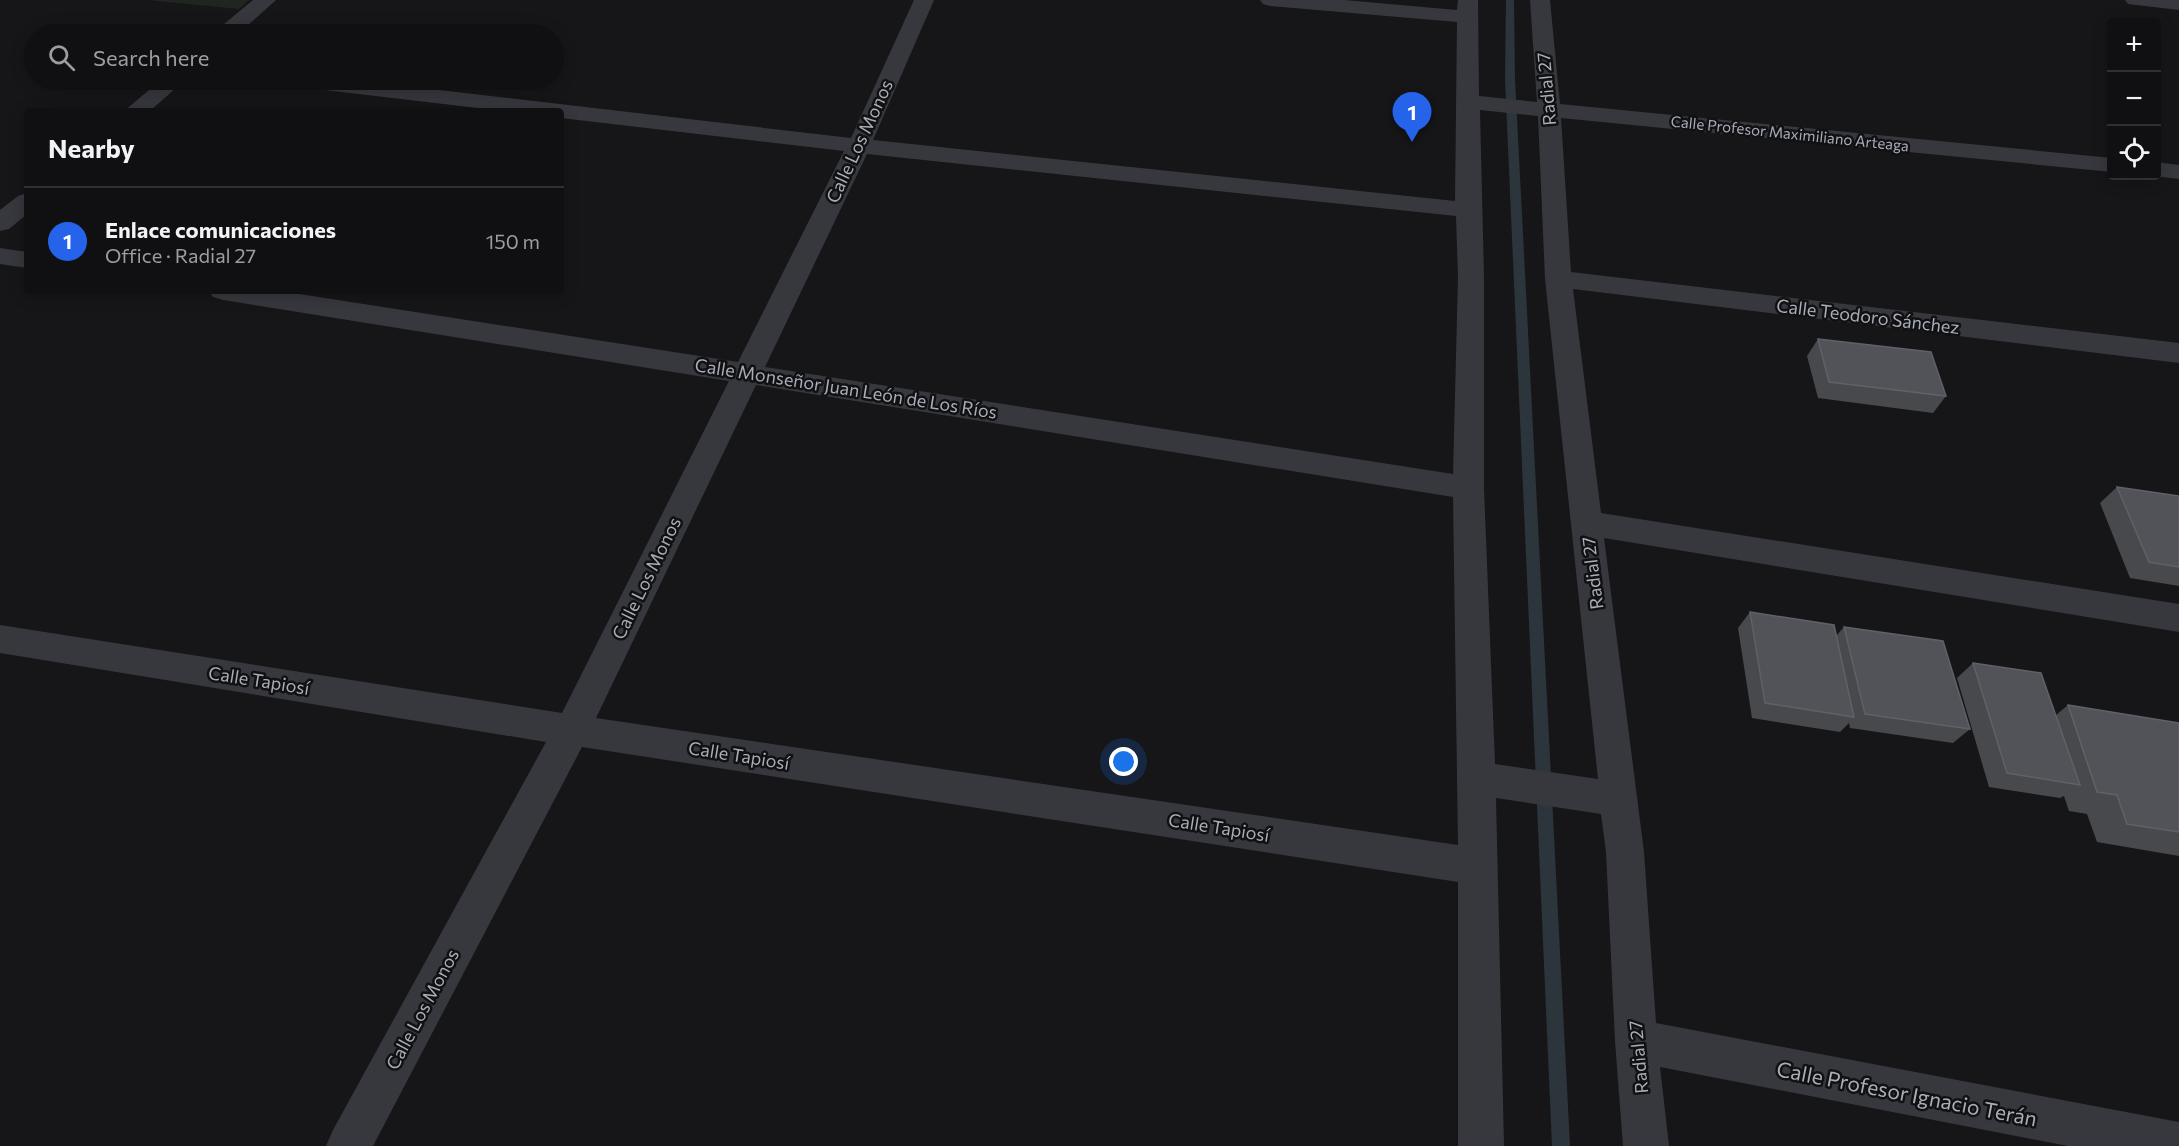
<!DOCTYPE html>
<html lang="en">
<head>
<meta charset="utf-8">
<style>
	:root { --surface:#101012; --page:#1e1e20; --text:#f1f3f6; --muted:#9c9d9f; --line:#303032; --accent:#2563eb }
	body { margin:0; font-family:Commissioner,sans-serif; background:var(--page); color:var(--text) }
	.controls { position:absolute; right:18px; top:18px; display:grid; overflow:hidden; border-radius:6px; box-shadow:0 3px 15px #0003 }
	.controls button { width:54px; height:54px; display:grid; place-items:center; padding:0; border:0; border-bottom:2px solid var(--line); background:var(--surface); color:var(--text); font:30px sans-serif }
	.you { position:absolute; left:1124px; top:762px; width:21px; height:21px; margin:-15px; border:4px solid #fff; border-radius:50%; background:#1a73e8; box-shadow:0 0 0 9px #1a73e833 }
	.badge { display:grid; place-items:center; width:39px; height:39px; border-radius:50%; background:var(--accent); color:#fff; font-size:20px; font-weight:700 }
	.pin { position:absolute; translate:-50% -50px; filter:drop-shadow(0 2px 3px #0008) }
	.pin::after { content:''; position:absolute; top:32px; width:21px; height:18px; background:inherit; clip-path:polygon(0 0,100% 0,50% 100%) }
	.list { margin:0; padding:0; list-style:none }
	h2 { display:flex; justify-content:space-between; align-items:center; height:78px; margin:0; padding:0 24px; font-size:26px }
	h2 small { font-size:20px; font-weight:400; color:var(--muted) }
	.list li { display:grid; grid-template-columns:39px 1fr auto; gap:18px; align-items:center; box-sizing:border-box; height:108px; padding:0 24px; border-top:2px solid var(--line) }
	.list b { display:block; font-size:22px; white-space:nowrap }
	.list p { margin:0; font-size:20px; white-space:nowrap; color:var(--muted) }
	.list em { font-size:20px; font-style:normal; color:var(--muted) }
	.icon { flex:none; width:33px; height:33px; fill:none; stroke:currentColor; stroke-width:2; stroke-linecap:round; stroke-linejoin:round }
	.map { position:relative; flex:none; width:2179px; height:1146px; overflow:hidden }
	.search { position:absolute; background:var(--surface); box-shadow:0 3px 15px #0003; left:24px; top:24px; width:540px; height:66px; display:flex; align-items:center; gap:15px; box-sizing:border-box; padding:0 21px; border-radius:33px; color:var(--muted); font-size:22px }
	.panel { position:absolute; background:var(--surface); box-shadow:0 3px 15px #0003; left:24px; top:108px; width:540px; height:186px; border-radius:6px }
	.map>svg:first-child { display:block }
</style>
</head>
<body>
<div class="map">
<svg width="2179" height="1146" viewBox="0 0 2179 1146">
	<rect width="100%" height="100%" fill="#161618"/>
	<path fill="#1e261f" d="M147 0H249L239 9Z"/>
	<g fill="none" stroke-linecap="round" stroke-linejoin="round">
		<path fill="#2c353c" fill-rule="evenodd" d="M1506 0H1514L1515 79 1570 1146H1552L1505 79Z"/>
		<path fill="#37383d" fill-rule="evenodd" d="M253 0H276L238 34H216L218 29Z
			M914 0H934L873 140 1455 201 1457 22 1270 6 1263 4 1260 0H1344L1457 10 1458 0H1478L1479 96 1537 102 1530 0H1550L1560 104 2112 158V172L1561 118 1571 272 2179 343V363L1573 289 1601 513 2179 604V632L1604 538 1644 852 1656 1023 2179 1122V1146H2068L1660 1067 1669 1146H1623L1615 1041 1606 852 1601 814 1496 798 1504 1146H1458V882L582 747 373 1146H326L333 1130 546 742 0 653V625L562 713 729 381 223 300 213 297 209 291H280L738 362 844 151 561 118V111H503L299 87 291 85 288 80H353L851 138ZM1480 110 1538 116 1545 279 1598 779 1495 764 1484 488V277ZM867 154 1456 216 1458 277 1453 474 765 367ZM756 385 1453 497 1458 845 596 718Z
			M2125 0H2179V10L2128 4Z
			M161 80H185L150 111H124Z
			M2156 162 2179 165V179L2153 176H2156Z
			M27 193V214L9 229 0 231V210L18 196Z
			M0 248 27 252V268L0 264Z"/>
	</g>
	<path fill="#47494d" d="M1818 339 1946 396 1933 413 1818 398 1807 356Z
		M2117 487 2179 496V586L2130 578 2100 503Z
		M1750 612 1836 636 1844 627 1970 729 1953 743 1850 728 1849 723 1840 732 1752 718 1738 628Z
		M1973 663 2056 715 2068 705 2179 723V856L2097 842 2087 814 2069 811 2064 796 2060 798 1989 787 1957 678Z"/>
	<path fill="#525359" stroke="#5f6168" stroke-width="1.5" d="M1818 339 1931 352 1946 396 1829 382Z
		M2117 487 2179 496V567L2149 562Z
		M1750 612 1834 625 1854 717 1765 703Z
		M1844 627 1943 641 1970 729 1865 714Z
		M1973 663 2041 673 2080 785 2007 773Z
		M2068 705 2179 723V832L2127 824 2117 795 2097 792Z"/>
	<g text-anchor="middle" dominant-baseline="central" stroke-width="5" stroke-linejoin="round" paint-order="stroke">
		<g font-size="15" fill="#a8adb8" stroke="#111113">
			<text transform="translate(1790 133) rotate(6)">Calle Profesor Maximiliano Arteaga</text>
		</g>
		<g font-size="18" fill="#a8adb8" stroke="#111113">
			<text transform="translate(1546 89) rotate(-95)">Radial 27</text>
			<text transform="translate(859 141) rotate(-65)">Calle Los Monos</text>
			<text transform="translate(1868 316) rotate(7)">Calle Teodoro Sánchez</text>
			<text transform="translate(846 388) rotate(9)">Calle Monseñor Juan León de Los Ríos</text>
			<text transform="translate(1592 573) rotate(-97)">Radial 27</text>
			<text transform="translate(646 578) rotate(-64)">Calle Los Monos</text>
			<text transform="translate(259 680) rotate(9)">Calle Tapiosí</text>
			<text transform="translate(739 755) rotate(9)">Calle Tapiosí</text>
			<text transform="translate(1219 827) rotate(9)">Calle Tapiosí</text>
			<text transform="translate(422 1009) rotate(-62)">Calle Los Monos</text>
			<text transform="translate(1638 1057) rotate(-95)">Radial 27</text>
		</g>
		<g font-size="21" fill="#a8adb8" stroke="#111113">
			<text transform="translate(1907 1093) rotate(11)">Calle Profesor Ignacio Terán</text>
		</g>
	</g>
</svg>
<div class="controls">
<button>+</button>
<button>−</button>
<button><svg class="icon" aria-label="locate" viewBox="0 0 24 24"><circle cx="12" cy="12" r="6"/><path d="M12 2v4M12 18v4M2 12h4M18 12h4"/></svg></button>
</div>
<div class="you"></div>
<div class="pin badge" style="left:1412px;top:142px">1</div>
<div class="search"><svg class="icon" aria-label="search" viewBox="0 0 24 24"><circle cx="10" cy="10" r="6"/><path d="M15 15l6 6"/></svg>Search here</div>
<section class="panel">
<h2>Nearby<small></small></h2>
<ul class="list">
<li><span class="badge">1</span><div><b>Enlace comunicaciones</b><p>Office · Radial 27</p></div><em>150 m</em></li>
</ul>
</section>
</div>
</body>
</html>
